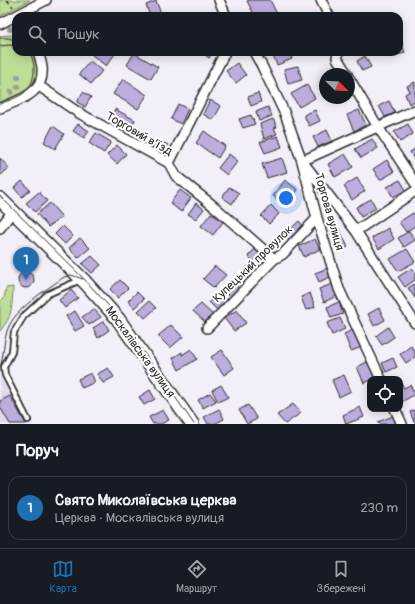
<!DOCTYPE html>
<html lang="uk">
<head>
<meta charset="utf-8">
<style>
	:root { --surface:#171b24; --page:#20242c; --text:#f1f3f6; --muted:#9ea1a6; --line:#363941; --accent:#1f6fb2 }
	body { margin:0; font-family:Pangolin,sans-serif; background:var(--page); color:var(--text) }
	.controls { position:absolute; right:12px; bottom:12px; display:grid; overflow:hidden; border-radius:8px; box-shadow:0 2px 10px #0003 }
	.controls button { width:36px; height:36px; display:grid; place-items:center; padding:0; border:0; border-bottom:1px solid var(--line); background:var(--surface); color:var(--text); font:20px sans-serif }
	.compass { position:absolute; left:319px; top:68px; width:36px; height:36px; border-radius:50%; background:var(--surface); box-shadow:0 2px 10px #0003; rotate:114deg }
	.you { position:absolute; left:286px; top:198px; width:14px; height:14px; margin:-10px; border:3px solid #fff; border-radius:50%; background:#1a73e8; box-shadow:0 0 0 6px #1a73e833 }
	.badge { display:grid; place-items:center; width:26px; height:26px; border-radius:50%; background:var(--accent); color:#fff; font-size:13px; font-weight:700 }
	.pin { position:absolute; translate:-50% -33px; filter:drop-shadow(0 1px 2px #0008) }
	.pin::after { content:''; position:absolute; top:21px; width:14px; height:12px; background:inherit; clip-path:polygon(0 0,100% 0,50% 100%) }
	.list { margin:0; padding:0; list-style:none }
	h2 { display:flex; justify-content:space-between; align-items:center; height:52px; margin:0; padding:0 16px; font-size:17px }
	h2 small { font-size:13px; font-weight:400; color:var(--muted) }
	.list li { display:grid; grid-template-columns:26px 1fr auto; gap:12px; align-items:center; box-sizing:border-box; height:64px; margin:0 8px 8px; padding:0 8px; border:1px solid var(--line); border-radius:12px }
	.list b { display:block; font-size:15px; white-space:nowrap }
	.list p { margin:0; font-size:13px; white-space:nowrap; color:var(--muted) }
	.list em { font-size:13px; font-style:normal; color:var(--muted) }
	.icon { flex:none; width:22px; height:22px; fill:none; stroke:currentColor; stroke-width:2; stroke-linecap:round; stroke-linejoin:round }
	.map { position:relative; flex:none; width:415px; height:424px; overflow:hidden }
	.search { position:absolute; background:var(--surface); box-shadow:0 2px 10px #0003; left:12px; right:12px; top:12px; height:44px; display:flex; align-items:center; gap:10px; box-sizing:border-box; padding:0 14px; border-radius:12px; color:var(--muted); font-size:15px }
	.sheet { height:124px; background:var(--surface) }
	nav { display:flex; justify-content:space-around; align-items:center; box-sizing:border-box; height:56px; border-top:1px solid var(--line); background:var(--surface); font-size:11px; color:var(--muted) }
	nav a { display:grid; justify-items:center; gap:2px }
	nav .on { color:var(--accent) }
	.map>svg:first-child { display:block }
</style>
</head>
<body>
<div class="map">
<svg width="415" height="424" viewBox="0 0 415 424">
	<rect width="100%" height="100%" fill="#f2eff8"/>
	<filter id="ink" filterUnits="userSpaceOnUse"><feTurbulence type="fractalNoise" baseFrequency=".025" numOctaves="2"/><feDisplacementMap in="SourceGraphic" scale="8" xChannelSelector="R" yChannelSelector="G"/><feConvolveMatrix kernelMatrix="1 2 1 2 8 2 1 2 1" color-interpolation-filters="sRGB"/></filter>
	<g filter="url(#ink)">
		<path fill="#e2dbf0" d="M0 374 27 424H0Z"/>
		<path fill="#bedd95" stroke="#748460" d="M0 0H30L0 16Z
			M10 35 16 36V52H38L40 85 0 108V36Z
			M13 287C12 306 13 316 0 331V302L4 298 6 288Z"/>
		<path fill="#bdaddd" stroke="#2b2b2b" d="M250 0H270L278 16H255L247 1Z
			M156 1 162 16H150L146 5Z
			M399 43H402L405 53 389 57 388 52H399Z
			M95 52H112L115 54 106 66 92 55Z
			M201 52H213L209 58Z
			M284 52H290L292 59 277 65 273 56Z
			M134 53 158 67 151 79 127 65Z
			M365 56 371 67 362 71 357 61Z
			M90 61 102 71 91 84 79 74Z
			M237 63 246 75 236 83 226 71Z
			M298 66 302 80 288 84 284 69Z
			M123 79 147 95 138 109 113 94Z
			M415 82V101L409 104 405 94 410 91 407 86Z
			M307 85 315 98 299 107 291 94Z
			M83 92 91 97 85 107 77 102Z
			M258 93 261 102 251 106 248 97Z
			M210 100 221 106 213 120 203 114Z
			M389 101 395 113 385 117 379 106Z
			M178 104 188 109 181 124 171 119Z
			M268 107 272 116 259 121 256 112Z
			M115 109 135 120 128 132 109 121Z
			M315 110 320 121 309 126 304 115Z
			M359 110 366 125 354 131 347 115Z
			M251 115 255 124 243 128 239 119Z
			M273 119 277 127 274 128 277 134 264 139 260 124Z
			M78 124 89 131 84 138 73 131Z
			M408 124 413 134 400 142 394 132Z
			M53 126 64 134 55 149 44 142Z
			M327 130 332 141 318 147 313 137Z
			M204 131 225 146 218 158 196 143Z
			M96 133 111 142 104 153 89 143Z
			M278 136 282 147 265 153 260 142Z
			M372 139 378 148 361 158 355 149Z
			M156 140 168 145 163 154 152 149Z
			M117 145 126 154 117 164 107 155Z
			M415 149V161L410 152Z
			M229 154 238 161 227 175 218 168Z
			M345 154 353 167 335 177 328 164Z
			M0 158 9 168 1 175 0 174Z
			M282 158 287 172 267 178 262 164Z
			M387 160 394 172 380 180 373 169Z
			M357 178 365 191 352 200 344 186Z
			M285 180 298 190 285 206 273 196Z
			M400 180 406 190 393 197 387 187Z
			M22 181 30 190 22 197 14 188Z
			M229 187 239 193 232 204 222 197Z
			M180 190 191 198 181 212 170 203Z
			M39 192 47 201 35 212 26 203Z
			M371 199 376 208 361 217 356 207Z
			M50 203 62 217 48 227 37 214Z
			M196 203 204 209 196 219 188 214Z
			M271 205 279 214 269 224 261 216Z
			M211 213 223 222 213 235 201 226Z
			M413 213 415 216V226L406 232 399 222Z
			M299 221 305 228 290 242 284 235Z
			M63 226 73 236 65 244 55 234Z
			M338 227 348 247 341 251 331 231Z
			M388 228 394 239 379 249 372 238Z
			M409 231 415 240 404 247 398 238Z
			M80 238 90 248 78 258 69 248Z
			M315 239 320 249 304 257 299 246Z
			M255 249 267 262 260 269 248 256Z
			M407 249 415 262 398 271 390 259Z
			M92 256 101 265 92 273 82 264Z
			M250 264 257 271 248 281 241 274Z
			M215 266 226 275 214 288 203 279Z
			M328 268 332 276 319 282 315 273Z
			M412 268 415 273V280L405 287 398 277Z
			M18 280a8 8 0 1 1 16 0a8 8 0 1 1-16 0Z
			M120 280 128 288 118 298 110 289Z
			M231 280 240 289 231 298 222 289Z
			M332 284 337 296 324 302 319 289Z
			M415 284V298L408 288Z
			M71 290 78 298 65 308 59 300Z
			M137 292 144 299 134 308 128 301Z
			M310 293 315 307 306 310 301 297Z
			M218 294 227 303 218 311 209 302Z
			M149 301 156 308 145 318 138 311Z
			M339 302 343 314 331 318 327 307Z
			M201 304 213 315 205 322 193 311Z
			M379 308 385 320 374 326 368 314Z
			M94 309 101 317 89 325 82 317Z
			M237 310 246 323 234 331 224 318Z
			M75 311 84 326 75 331 66 316Z
			M340 318 345 329 332 335 327 323Z
			M104 321 109 330 98 338 93 328Z
			M171 325 183 337 170 348 158 336Z
			M388 327 394 337 382 345 376 336Z
			M355 329 362 347 351 351 344 334Z
			M411 346 415 352V357L406 363 400 354Z
			M191 349 197 359 179 370 173 358 182 352V355Z
			M222 350 234 368 224 375 211 357Z
			M393 358 397 367 386 372 382 363Z
			M369 361 376 378 364 383 357 367Z
			M108 368 114 377 103 383 97 374Z
			M91 373 95 382 82 388 78 379Z
			M344 375 351 391 339 397 332 380Z
			M400 382 404 388 410 385 415 394 400 403Z
			M221 385 228 397 218 402 212 390Z
			M150 390 155 399 144 405 139 397Z
			M210 393 216 401 203 408 198 400Z
			M10 396 26 424H10L0 407V401Z
			M293 404 301 413 285 424 277 415Z
			M248 405 257 419 247 424 239 410Z
			M360 407 364 417 346 424 343 415Z
			M219 409 224 419 214 424H208L204 417Z
			M163 410 169 420 161 424H153L149 417Z
			M415 410V422H414L410 412Z
			M393 416 397 424H379L378 422Z"/>
		<g fill="none" stroke-linecap="round" stroke-linejoin="round">
			<defs>
				<path id="lane" d="M28 420 5 375 4 367 12 352 14 332 24 316 48 294 78 281H82"/>
				<path id="street" d="M219 0 226 16
					M321 0 329 16
					M0 24 46 0
					M254 52 262 66 285 114 302 161 317 218 339 289 381 379
					M338 52 337 58 347 74
					M349 78 378 127 415 183
					M39 86 79 113 169 163 176 176 216 208 274 259
					M0 108C19 100 45 94 42 67 41 62 40 57 38 52
					M415 110 302 161 356 231 415 323
					M169 163 225 52
					M0 228 13 211
					M356 231 415 191
					M207 328 274 259 283 254 317 218
					M395 409 402 424"/>
				<path id="secondary" d="M0 199 84 281 118 319 192 424"/>
			</defs>
			<use href="#lane" stroke="#2b2b2b" stroke-width="8"/>
			<use href="#street" stroke="#2b2b2b" stroke-width="12"/>
			<use href="#secondary" stroke="#2b2b2b" stroke-width="16"/>
			<path stroke="#2b2b2b" stroke-width="1.5" stroke-dasharray="4 3" stroke-linecap="butt" d="M7 0 13 7"/>
			<use href="#lane" stroke="#fff" stroke-width="4.5"/>
			<use href="#street" stroke="#fff" stroke-width="9"/>
			<use href="#secondary" stroke="#fff" stroke-width="13"/>
			<path stroke="#2b2b2b" stroke-width="1" d="M0 38H9L16 41
				M0 46 10 45 16 46
				M0 104C7 101 14 99 21 95 35 87 38 65 29 52
				M0 196 85 280 119 317 194 424
				M0 368C4 356 3 343 7 331 14 309 46 290 64 277L71 275 83 279"/>
		</g>
		<g fill="#9da099">
			<circle cx="10" cy="29" r="3"/>
			<circle cx="18" cy="77" r="3"/>
			<circle cx="18" cy="87" r="3"/>
			<circle cx="11" cy="92" r="3"/>
		</g>
	</g>
	<g text-anchor="middle" dominant-baseline="central" stroke-width="4" stroke-linejoin="round" paint-order="stroke">
		<g font-size="12" fill="#2b2b2b" stroke="#fff">
			<text transform="translate(139 134) rotate(30)">Торговий в’їзд</text>
			<text transform="translate(329 212) rotate(74)">Торгова вулиця</text>
			<text transform="translate(253 264) rotate(-44)">Купецький провулок</text>
			<text transform="translate(140 352) rotate(54)">Москалівська вулиця</text>
		</g>
	</g>
</svg>
<div class="controls">
<button><svg class="icon" aria-label="locate" viewBox="0 0 24 24"><circle cx="12" cy="12" r="6"/><path d="M12 2v4M12 18v4M2 12h4M18 12h4"/></svg></button>
</div>
<svg class="compass" viewBox="-18 -18 36 36"><path d="M0-13l5 13h-10z" fill="#e53935"/><path d="M0 13l5-13h-10z" fill="#9ea1a6"/></svg>
<div class="you"></div>
<div class="pin badge" style="left:26px;top:280px">1</div>
<div class="search"><svg class="icon" aria-label="search" viewBox="0 0 24 24"><circle cx="10" cy="10" r="6"/><path d="M15 15l6 6"/></svg>Пошук</div>
</div>
<section class="sheet">
<h2>Поруч<small></small></h2>
<ul class="list">
<li><span class="badge">1</span><div><b>Свято Миколаївська церква</b><p>Церква · Москалівська вулиця</p></div><em>230 m</em></li>
</ul>
</section>
<nav>
<a class="on"><svg class="icon" aria-label="map" viewBox="0 0 24 24"><path d="M3 6l6-2 6 2 6-2v14l-6 2-6-2-6 2zM9 4v14M15 6v14"/></svg>Карта</a>
<a><svg class="icon" aria-label="directions" viewBox="0 0 24 24"><path d="M12 3l9 9-9 9-9-9zM9 14v-3h6M13 9l2 2-2 2"/></svg>Маршрут</a>
<a><svg class="icon" aria-label="saved" viewBox="0 0 24 24"><path d="M7 4h10v16l-5-4-5 4z"/></svg>Збережені</a>
</nav>
</body>
</html>
